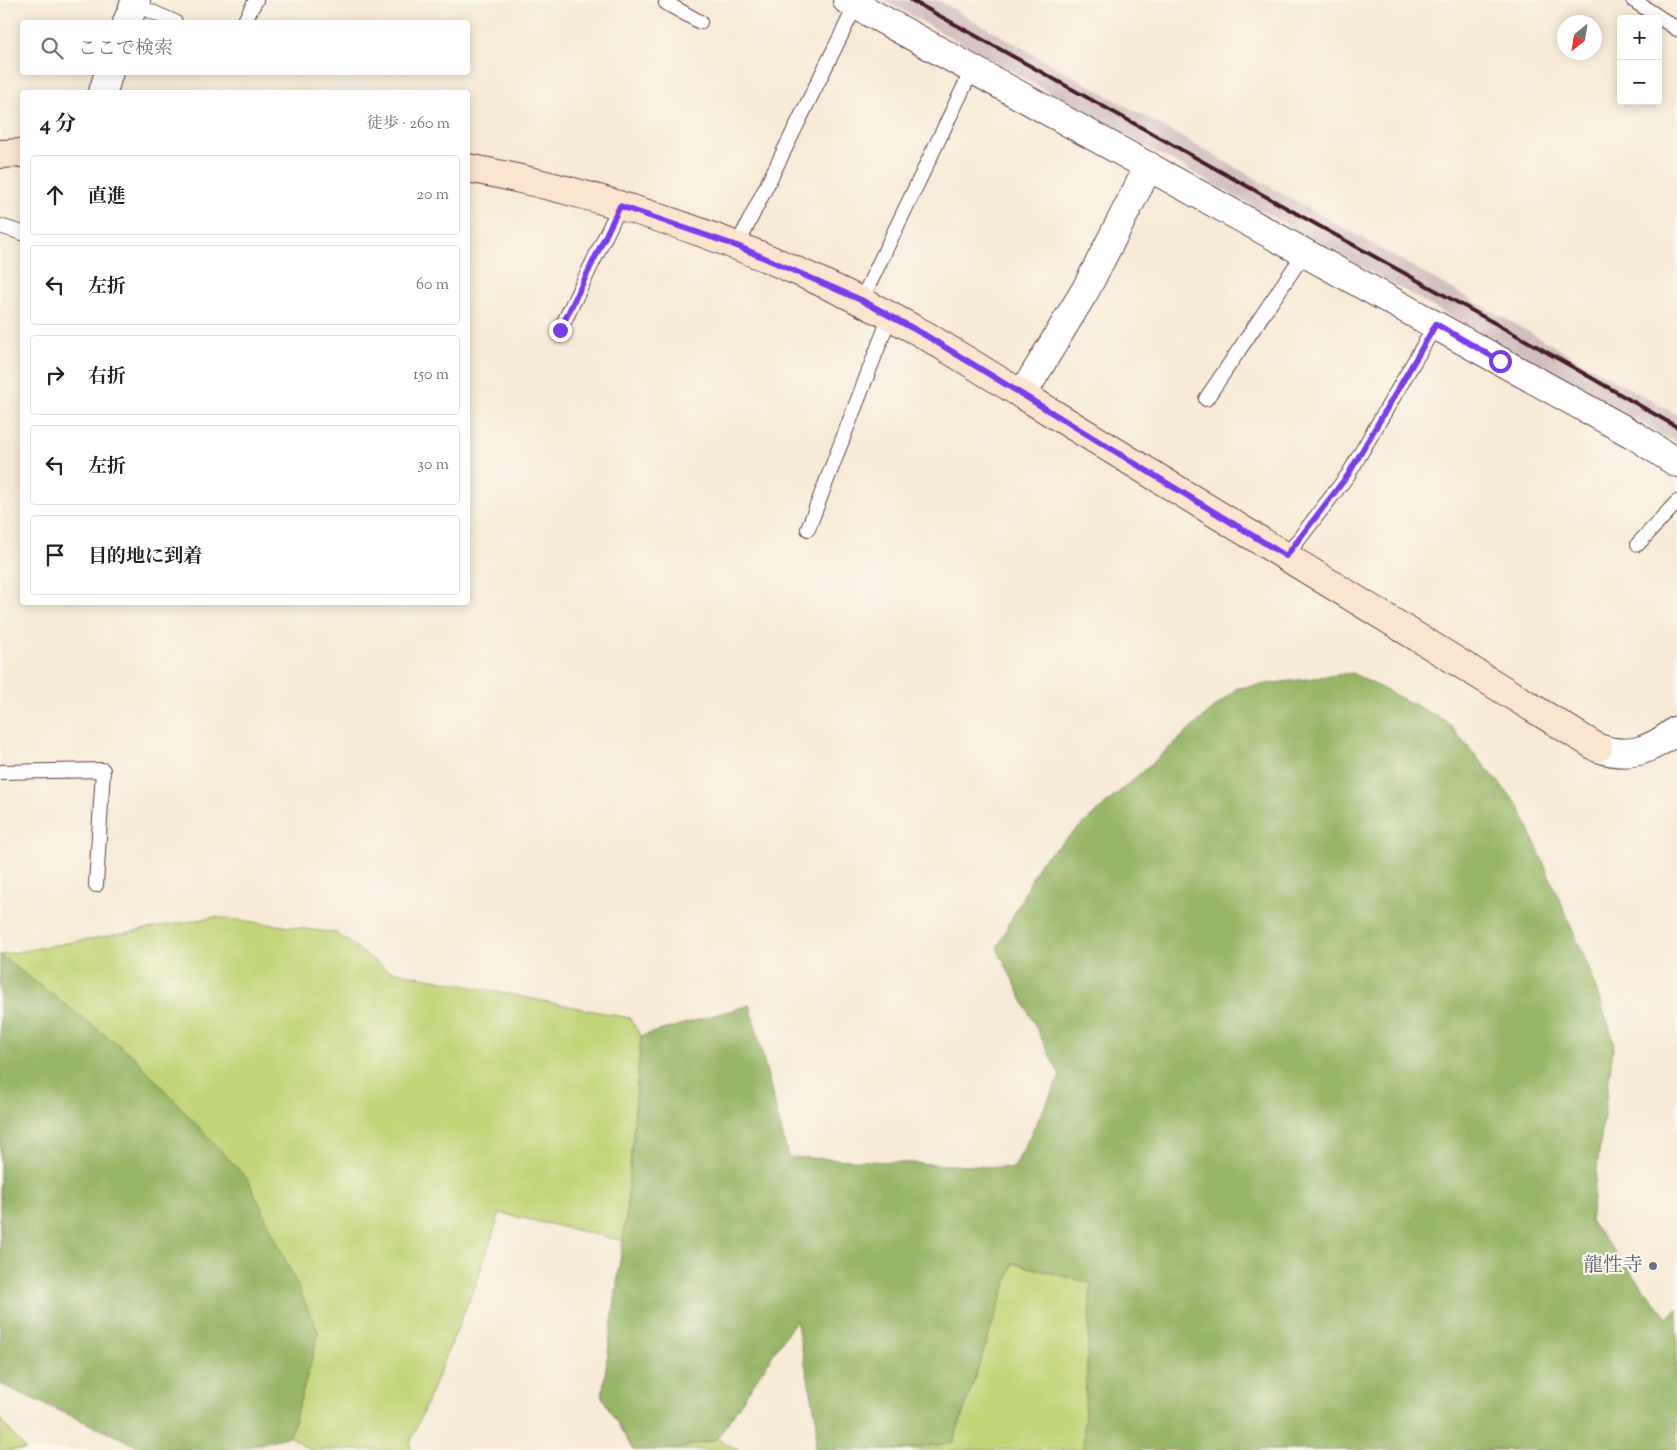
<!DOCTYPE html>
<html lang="ja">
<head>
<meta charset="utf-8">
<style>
	:root { --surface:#fff; --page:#f2f2f2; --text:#222; --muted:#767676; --line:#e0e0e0 }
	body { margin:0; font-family:"Sorts Mill Goudy","Noto Serif JP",serif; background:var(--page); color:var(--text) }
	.controls { position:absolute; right:15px; top:15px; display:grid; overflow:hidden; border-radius:5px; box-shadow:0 2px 12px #0003 }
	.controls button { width:45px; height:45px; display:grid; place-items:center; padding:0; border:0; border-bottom:1px solid var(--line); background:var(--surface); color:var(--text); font:25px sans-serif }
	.compass { position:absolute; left:1557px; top:15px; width:45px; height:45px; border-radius:50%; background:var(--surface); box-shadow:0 2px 12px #0003; rotate:210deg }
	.stop { position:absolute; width:15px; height:15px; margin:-11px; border:4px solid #7c3aed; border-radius:50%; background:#fff }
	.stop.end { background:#7c3aed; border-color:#fff; box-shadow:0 1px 5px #0008 }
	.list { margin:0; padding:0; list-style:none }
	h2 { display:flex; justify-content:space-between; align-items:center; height:65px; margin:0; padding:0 20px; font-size:21px }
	h2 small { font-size:16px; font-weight:400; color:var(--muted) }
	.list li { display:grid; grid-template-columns:32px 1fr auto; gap:15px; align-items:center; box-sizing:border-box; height:80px; margin:0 10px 10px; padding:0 10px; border:1px solid var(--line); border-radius:5px }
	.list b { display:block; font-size:19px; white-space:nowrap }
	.list em { font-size:16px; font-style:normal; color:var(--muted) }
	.icon { flex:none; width:28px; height:28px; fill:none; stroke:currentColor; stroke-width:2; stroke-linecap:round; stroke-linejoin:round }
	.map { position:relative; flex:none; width:1677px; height:1450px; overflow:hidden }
	.search { position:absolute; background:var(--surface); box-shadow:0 2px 12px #0003; left:20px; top:20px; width:450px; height:55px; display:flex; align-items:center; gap:12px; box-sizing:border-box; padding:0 18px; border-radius:5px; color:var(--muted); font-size:19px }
	.panel { position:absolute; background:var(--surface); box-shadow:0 2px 12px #0003; left:20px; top:90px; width:450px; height:515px; border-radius:5px }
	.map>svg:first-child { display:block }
</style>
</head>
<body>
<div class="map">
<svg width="1677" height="1450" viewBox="0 0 1677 1450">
	<rect width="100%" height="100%" fill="#fbf7ec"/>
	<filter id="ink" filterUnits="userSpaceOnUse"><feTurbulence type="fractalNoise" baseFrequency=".02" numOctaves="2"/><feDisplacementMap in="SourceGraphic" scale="10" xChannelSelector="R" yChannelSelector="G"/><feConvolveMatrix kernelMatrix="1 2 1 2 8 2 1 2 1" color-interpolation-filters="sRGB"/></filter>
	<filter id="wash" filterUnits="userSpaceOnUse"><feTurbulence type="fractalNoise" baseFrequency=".0096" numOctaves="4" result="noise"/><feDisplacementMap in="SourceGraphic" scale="20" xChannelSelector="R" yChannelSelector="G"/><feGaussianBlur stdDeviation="1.12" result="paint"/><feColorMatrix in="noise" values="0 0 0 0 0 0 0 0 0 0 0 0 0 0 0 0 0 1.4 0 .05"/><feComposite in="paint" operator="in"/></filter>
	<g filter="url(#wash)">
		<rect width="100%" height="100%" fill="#f7ead6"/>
		<path fill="#d1bfbe" d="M884 0H937L1677 415V443Z"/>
		<path fill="#c1d477" stroke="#867a51" d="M215 917 336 933 387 970 629 1018 641 1036 624 1241 500 1213 475 1286 410 1443 411 1450H310L290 1436 319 1333 0 955Z
			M1013 1263 1091 1283 1083 1450H895L953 1443Z
			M0 1419 26 1450H0Z
			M717 1439 739 1450H673Z"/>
		<path fill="#98b668" stroke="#716a4a" d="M1352 673 1446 721 1519 806 1588 966 1614 1041 1590 1221 1667 1317 1677 1309V1450H1083L1091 1283 1013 1263 953 1443 895 1450H815L817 1422 796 1320 717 1439 673 1450H633L602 1397 626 1216 641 1036 750 1005 788 1157 1014 1168 1060 1076 997 948 1040 862 1237 688Z
			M0 955 133 1056 249 1181 319 1333 290 1436 236 1450H147L0 1384Z"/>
	</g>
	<g filter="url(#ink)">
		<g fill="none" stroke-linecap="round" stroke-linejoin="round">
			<defs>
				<path id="lane" d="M1633 0 1677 29
					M666 3 700 22
					M134 4 175 22
					M244 22 256 0
					M0 226 22 233
					M737 246 856 5
					M861 301 973 68
					M560 330 620 206
					M1206 399 1305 252
					M808 529 890 316
					M1638 544 1677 502
					M1286 556 1348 475 1436 324
					M0 772 103 770 96 885"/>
				<path id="street" d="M847 0 1634 435 1677 463
					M127 22 136 0
					M103 92 109 72
					M1022 395 1086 289 1149 166
					M1598 748C1630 759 1651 750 1677 730"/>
				<path id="secondary" d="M0 154 22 153
					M468 168C627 198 783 256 925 335L1598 748"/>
			</defs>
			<use href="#lane" stroke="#643d45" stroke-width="16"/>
			<use href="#street" stroke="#643d45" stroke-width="30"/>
			<use href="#secondary" stroke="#643d45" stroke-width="30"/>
			<use href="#lane" stroke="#fff" stroke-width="14"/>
			<use href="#street" stroke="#fff" stroke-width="28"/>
			<use href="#secondary" stroke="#fbe5cf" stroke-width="28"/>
			<path stroke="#4a1f2b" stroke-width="4" d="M911 0 1536 346 1677 427"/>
		</g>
	</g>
	<g fill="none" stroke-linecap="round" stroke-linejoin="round" filter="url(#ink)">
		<path stroke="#7c3aed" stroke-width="6" d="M560 330 620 206 737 246 861 300 925 335 1286 556 1348 475 1436 324 1500 361"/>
	</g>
	<circle fill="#6b7280" stroke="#fbf7ec" stroke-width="2" cx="1653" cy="1266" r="5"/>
	<g text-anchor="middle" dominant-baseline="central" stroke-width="4.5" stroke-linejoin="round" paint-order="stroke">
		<g font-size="20" fill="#5b616d" stroke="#fbf7ec" text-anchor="end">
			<text x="1643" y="1266">龍性寺</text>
		</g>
	</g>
</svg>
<div class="controls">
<button>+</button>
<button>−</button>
</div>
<svg class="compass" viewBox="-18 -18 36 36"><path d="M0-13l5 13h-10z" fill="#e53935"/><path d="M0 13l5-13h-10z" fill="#767676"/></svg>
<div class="stop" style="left:1500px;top:361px"></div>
<div class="stop end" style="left:560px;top:330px"></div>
<div class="search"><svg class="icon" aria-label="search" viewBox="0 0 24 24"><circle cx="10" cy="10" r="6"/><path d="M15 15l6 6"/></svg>ここで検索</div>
<section class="panel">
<h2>4 分<small>徒歩 · 260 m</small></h2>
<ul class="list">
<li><svg class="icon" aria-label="ahead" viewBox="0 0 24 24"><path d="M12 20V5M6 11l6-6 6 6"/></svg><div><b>直進</b></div><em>20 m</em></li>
<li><svg class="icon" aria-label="left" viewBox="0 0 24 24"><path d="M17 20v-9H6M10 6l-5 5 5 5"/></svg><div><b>左折</b></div><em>60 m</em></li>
<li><svg class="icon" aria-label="right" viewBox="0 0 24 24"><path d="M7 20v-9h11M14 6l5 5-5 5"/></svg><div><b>右折</b></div><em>150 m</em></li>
<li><svg class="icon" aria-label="left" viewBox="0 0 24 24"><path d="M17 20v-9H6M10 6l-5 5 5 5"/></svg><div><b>左折</b></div><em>30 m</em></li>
<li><svg class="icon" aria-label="arrive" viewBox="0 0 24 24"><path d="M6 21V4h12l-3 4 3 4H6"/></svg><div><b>目的地に到着</b></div></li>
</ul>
</section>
</div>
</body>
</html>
